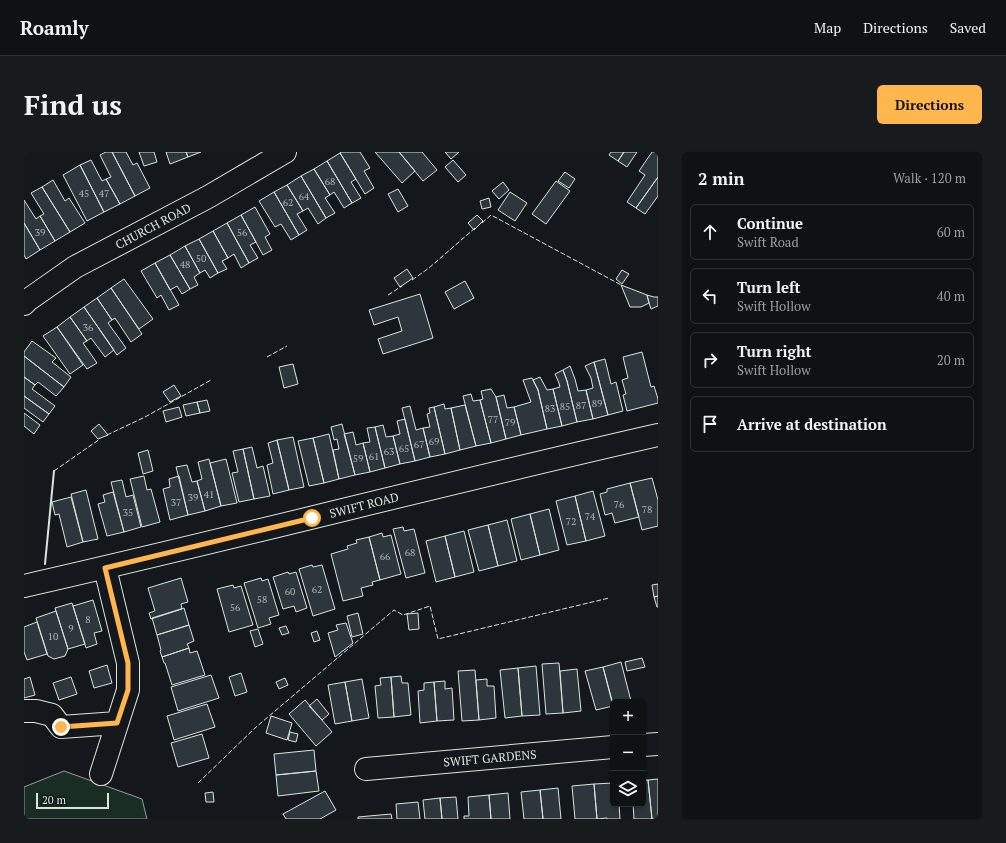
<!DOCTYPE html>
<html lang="en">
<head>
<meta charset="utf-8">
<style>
	:root { --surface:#0f1215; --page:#181b1e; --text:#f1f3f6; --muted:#9b9ea0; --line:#2f3234; --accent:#ffb74d }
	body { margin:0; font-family:"PT Serif",serif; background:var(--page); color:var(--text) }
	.controls { position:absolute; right:12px; bottom:12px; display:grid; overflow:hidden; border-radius:6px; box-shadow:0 1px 3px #0004 }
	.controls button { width:36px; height:36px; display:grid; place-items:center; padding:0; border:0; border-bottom:1px solid var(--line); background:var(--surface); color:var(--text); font:20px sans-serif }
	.scale { position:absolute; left:12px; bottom:10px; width:73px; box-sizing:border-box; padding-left:4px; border:2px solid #d8e6dc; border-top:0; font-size:11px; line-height:14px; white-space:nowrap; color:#d8e6dc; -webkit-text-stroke:3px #14181c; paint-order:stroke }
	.stop { position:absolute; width:12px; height:12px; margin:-9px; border:3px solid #ffb74d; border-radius:50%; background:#fff }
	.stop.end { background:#ffb74d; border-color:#fff; box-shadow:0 1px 4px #0008 }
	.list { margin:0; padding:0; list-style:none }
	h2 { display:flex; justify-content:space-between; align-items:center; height:52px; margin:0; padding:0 16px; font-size:17px }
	h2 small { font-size:13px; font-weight:400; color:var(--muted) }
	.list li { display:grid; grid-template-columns:26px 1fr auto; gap:12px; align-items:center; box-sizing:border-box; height:56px; margin:0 8px 8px; padding:0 8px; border:1px solid var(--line); border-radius:6px }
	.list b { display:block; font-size:15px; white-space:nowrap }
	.list p { margin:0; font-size:13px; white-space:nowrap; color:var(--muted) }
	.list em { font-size:13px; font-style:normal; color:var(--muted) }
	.icon { flex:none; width:22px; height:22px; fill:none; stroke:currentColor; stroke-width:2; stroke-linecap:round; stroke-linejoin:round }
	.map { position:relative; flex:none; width:634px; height:667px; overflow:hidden; border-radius:6px }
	header { display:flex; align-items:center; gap:24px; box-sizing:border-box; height:56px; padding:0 20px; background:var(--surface); border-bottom:1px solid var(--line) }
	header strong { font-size:19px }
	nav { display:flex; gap:22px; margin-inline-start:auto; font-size:14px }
	.intro { display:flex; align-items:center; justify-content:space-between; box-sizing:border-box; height:96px; padding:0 24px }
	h1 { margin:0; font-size:28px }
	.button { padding:10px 18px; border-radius:6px; background:var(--accent); color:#111; font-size:14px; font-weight:700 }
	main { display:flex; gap:24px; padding:0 24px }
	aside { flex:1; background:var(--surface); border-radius:6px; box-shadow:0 1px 3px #0004 }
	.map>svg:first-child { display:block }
</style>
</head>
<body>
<header>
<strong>Roamly</strong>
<nav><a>Map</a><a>Directions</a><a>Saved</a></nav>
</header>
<div class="intro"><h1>Find us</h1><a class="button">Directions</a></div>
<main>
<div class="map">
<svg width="634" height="667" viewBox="0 0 634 667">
	<rect width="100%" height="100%" fill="#14181c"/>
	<path fill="#1a2d24" stroke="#939e99" d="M40 619 118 647 123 667H0V635Z"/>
	<path fill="#2c363c" stroke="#d8e6dc" d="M82 0H88L111 44 96 52 82 27 87 25 76 3Z
		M88 0H102L109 13 113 11 126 36 111 44Z
		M115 0H130L133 10 120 14Z
		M142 0H162L164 5 146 12Z
		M162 0H177L164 5Z
		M317 0H336L346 16 340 19 350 36 341 42 316 1Z
		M351 0H375L391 19 378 31Z
		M375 0H398L413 18 399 29Z
		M421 0H435L427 7Z
		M587 0H600L594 9 585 3Z
		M600 0H613L603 15 594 9Z
		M628 0H634V25L612 56 603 50 621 23 615 19Z
		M316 1 332 27 327 30 337 46 328 51 303 9Z
		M67 8 78 29 82 27 96 52 80 60 56 13Z
		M429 8 442 23 434 30 421 15Z
		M303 9 328 51 320 56 310 40 306 43 290 17Z
		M56 13 80 60 63 69 39 23Z
		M290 17 306 43 301 46 311 61 302 66 277 24Z
		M541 20 551 27 545 36 534 29Z
		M277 24 302 66 294 72 284 56 279 59 263 33Z
		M634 25V44L621 62 612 56Z
		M29 28 41 49 45 46 61 71 46 80 18 35Z
		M532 29 546 39 522 72 508 62Z
		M479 30 485 38 475 47 468 39Z
		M263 33 279 59 273 62 283 78 275 83 250 40Z
		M18 35 46 80 31 89 16 64 20 62 7 41Z
		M374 37 384 54 374 60 364 42Z
		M250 40 275 83 267 88 257 72 251 75 235 49Z
		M486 40 503 51 491 69 474 58Z
		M465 46 467 55 458 57 456 49Z
		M0 48 12 67 16 64 31 89 16 98 0 71Z
		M231 55 246 82 241 85 248 98 239 103 217 63Z
		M217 63 232 90 226 93 234 106 225 111 203 71Z
		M453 63 459 69 450 78 444 71Z
		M0 71 16 98 2 107 0 103Z
		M203 71 225 111 217 116 210 102 204 106 189 79Z
		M189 79 204 106 198 109 203 117 194 121 175 87Z
		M175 87 194 121 186 126 181 118 176 121 161 94Z
		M161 94 176 121 170 125 174 133 166 137 146 103Z
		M146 103 166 137 158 142 153 134 146 138 131 111Z
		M131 111 155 153 145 158 137 143 133 146 117 119Z
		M383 117 389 126 376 135 370 126Z
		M598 118 605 122 598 132 592 127Z
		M100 127 129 167 115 177 87 136Z
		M441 129 450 146 430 157 421 140Z
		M597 133 623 143 625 151 617 155H606Z
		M87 136 118 182 107 190 91 166 88 168 73 146Z
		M396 142 409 186 359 202 354 187 378 179 374 165 350 173 345 158Z
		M623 143 630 145H634V154L627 157 625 151Z
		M73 146 88 168 84 171 102 196 93 203 60 155Z
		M60 155 90 198 81 205 67 186 63 189 46 165Z
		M46 165 63 189 59 191 73 211 63 217 33 175Z
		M33 175 59 213 46 222 19 184Z
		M8 189 32 206 28 210 47 225 40 235 0 204V200Z
		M618 200 627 235 630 234 634 247V251L603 259 599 243 602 242 598 228 604 226 599 205Z
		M0 204 40 235 32 244 14 230 11 233 0 225Z
		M581 207 587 232 592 230 599 259 584 263 570 210Z
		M570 210 584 263 569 267 562 238 569 236 567 226 561 214Z
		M269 212 274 232 260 236 255 215Z
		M546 214 551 227 554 239 562 238 569 267 553 270 543 229 539 218Z
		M539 218 543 229 553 270 538 274 529 237 536 235 535 231 531 222Z
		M0 225 11 233 8 237 31 254 25 262 0 244Z
		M516 225 523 238 529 237 538 274 523 277 514 238 509 228Z
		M508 226 514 238 523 277 497 283 490 255 507 250 499 228Z
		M150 233 157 244 146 250 139 240Z
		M467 237 472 245 482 287 467 291 456 248 459 247 457 239Z
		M447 242 449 249 456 248 467 291 452 294 439 244Z
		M480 243 483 256 490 255 497 283 482 287 472 245Z
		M0 244 25 262 19 270 0 256Z
		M183 248 186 259 176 261 173 250Z
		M173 250 176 261 162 264 159 253Z
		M420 252 421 257 427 256 436 298 421 302 410 255Z
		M441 253 452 294 436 298 427 256Z
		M386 254 392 278 399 276 406 305 391 309 378 256Z
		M155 255 158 265 142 270 139 259Z
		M410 255 421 302 406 305 399 276 406 275 403 262 406 261 405 256Z
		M0 261 16 273 10 282 0 274Z
		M381 267 391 309 376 312 369 284 376 282 373 269Z
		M75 272 84 283 74 287 67 279Z
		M318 272 331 323 315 327 309 298 315 297 313 287 310 288 307 275Z
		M359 273 362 285 369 284 376 312 361 316 351 275Z
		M351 275 361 316 346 320 339 291 346 290 343 276Z
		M329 280 332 293 339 291 346 320 331 323 320 282Z
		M305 282 315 327 300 331 289 286Z
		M269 285 280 335 265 338 253 288Z
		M289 286 300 331 285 334 274 289Z
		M253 288 265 338 249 342 243 313 249 311 244 291Z
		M228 295 233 316 239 314 246 344 230 347 219 297Z
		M219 297 230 347 215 350 208 321 214 320 209 299Z
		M124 298 129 319 119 322 114 301Z
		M185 307 197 354 181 359 173 329 178 327 174 310Z
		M202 307 213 351 197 354 186 311Z
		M163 313 168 330 173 329 181 359 164 363 152 315Z
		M120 324 123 338 127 337 136 370 118 375 106 327Z
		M155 324 164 363 146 368 139 337 146 335 145 327Z
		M628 326 634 348V374L618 378 606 331Z
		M98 328 102 345 109 343 117 375 100 380 87 330Z
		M606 331 615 365 591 371 588 361 581 363 576 342 583 340V337Z
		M62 338 74 387 59 390 47 342Z
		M569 339 581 384 562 389 551 344Z
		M89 340 100 380 83 384 74 352 81 350 79 343Z
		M551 344 562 389 543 393 532 349Z
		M47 345 59 390 43 395 35 362 31 363 28 350Z
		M525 357 535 398 516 403 506 362Z
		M506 362 516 403 497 408 487 367Z
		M483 368 493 409 474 414 464 373Z
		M464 373 474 414 455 419 444 378Z
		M379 375 380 379 390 377 401 421 382 426 369 377Z
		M440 379 450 420 431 425 421 384Z
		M358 381 359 385 367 383 377 422 356 428 345 385Z
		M421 384 431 425 412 430 402 389Z
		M345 385 356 428 348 430 349 433 337 436 339 444 319 449 307 402 324 397 323 394 333 391 332 388Z
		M288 413 289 415 298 413 311 457 289 464 275 417Z
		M264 420 265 422 272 420 283 456 272 460 270 454 259 457 249 425Z
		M157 426 164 450 157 452 158 457 127 467 125 461 131 459 124 436Z
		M237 426 238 429 244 427 255 463 245 466 247 472 234 476 220 431Z
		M634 432V444L630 445 628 433Z
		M209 433 210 436 217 434 229 473 205 480 193 437Z
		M634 444V455H633L630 445Z
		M69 448 78 479 70 481 73 492 62 496 49 454Z
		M48 451 61 492 44 497 31 456Z
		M160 456 165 473 133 483 128 466Z
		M32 459 44 497 41 504 30 507 24 504 12 466Z
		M334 461 339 482 328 485 323 464Z
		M394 461 395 477 385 478 383 462Z
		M13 470 23 502 3 508 0 500V475Z
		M322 471 329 491 311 505 304 481 314 478 312 473Z
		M165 473 170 489 163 492 165 496 138 505 136 499 137 498 133 483Z
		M262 474 265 481 258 483 255 476Z
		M234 477 239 492 231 495 226 479Z
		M293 479 296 488 290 490 287 481Z
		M165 496 166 501 173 499 181 523 148 533 141 511H140L138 505Z
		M618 506 621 515 603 519 601 510Z
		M597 510 607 549 589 550V552L579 515Z
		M535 511 539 561 522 562 518 512Z
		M83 513 88 531 70 536 65 519Z
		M512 514 516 563 498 564 494 516Z
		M579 515 589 554 572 558 561 519Z
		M494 516 498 564 481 566 476 518Z
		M553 517 557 559 539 561 536 519Z
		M451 518 455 568 438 569 434 519Z
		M217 521 223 540 211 544 205 525Z
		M187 523 195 546 154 559 147 535Z
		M377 524 378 531H384L387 563 370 565 367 525Z
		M6 525 11 543 0 546V527Z
		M47 525 53 542 35 548 29 531Z
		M367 525 370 565 354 566 351 534 357 533 356 526Z
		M261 526 264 533 255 537 252 530Z
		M338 527 345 566 328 569 321 530Z
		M463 527V534H470L472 566 455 568 452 528Z
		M421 529V537L428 536 430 568 413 569 410 530Z
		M321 530 328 569 311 572 304 533Z
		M410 530 413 569 396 571 394 539 400 538V531Z
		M293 547 305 562 298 568 285 554Z
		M281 548 308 580 292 594 265 562Z
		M183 552 191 575 150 588 143 564Z
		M247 564 268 571 263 588 242 581Z
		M266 580 274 582 272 590 264 588Z
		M178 582 185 606 154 615 147 591Z
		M290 598 292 619 252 623 250 602Z
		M292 619 295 639 254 644 252 623Z
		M634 627V667H628L624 628Z
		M619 628H624L628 667H610L609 652H619Z
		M589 631V652H595L596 667H583V666L573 667 570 632Z
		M570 632 573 667H551L548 634Z
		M534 636 537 667H519L516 638Z
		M516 638 519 667H500L497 640Z
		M301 639 312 658 296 667H262L259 662Z
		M189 640 190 650H182L181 641Z
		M484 641 486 667H467L465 643Z
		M465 643 467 667H440V664H445L444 645Z
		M432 645 434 667H418L416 646Z
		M416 646 418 667H401L399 648Z
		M394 650 396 667H373L372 652Z
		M367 662 368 667H334V665Z"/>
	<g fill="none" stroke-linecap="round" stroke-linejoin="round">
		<defs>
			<path id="minor" d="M0 152 4 148 51 115 184 45 261 0
				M0 434C212 386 422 331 634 283
				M0 559H12L28 563 37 575 93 571
				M619 593 634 592
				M342 617 589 595
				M77 622 104 538V511L81 416"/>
		</defs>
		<use href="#minor" stroke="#d8e6dc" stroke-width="24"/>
		<use href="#minor" stroke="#14181c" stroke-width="22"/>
		<path stroke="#d8e6dc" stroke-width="1" stroke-dasharray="5 2" stroke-linecap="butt" d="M458 71 467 63 599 134
			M388 128 405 116 451 76
			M364 143 378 134
			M243 205 263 194
			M83 283 121 265 187 228
			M30 319 76 287
			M174 631 231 576 370 458 379 463 406 454 414 487 585 446"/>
		<path stroke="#d8e6dc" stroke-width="2" d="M21 412 30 319"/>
	</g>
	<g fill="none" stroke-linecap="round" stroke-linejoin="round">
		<path stroke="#ffb74d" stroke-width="5" d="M37 575 93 571 104 538V511L81 416 288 366"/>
	</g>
	<g text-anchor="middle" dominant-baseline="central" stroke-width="3" stroke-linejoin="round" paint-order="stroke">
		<g font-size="10" fill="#adbab4">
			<text x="306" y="29">68</text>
			<text x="60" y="41">45</text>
			<text x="80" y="41">47</text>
			<text x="280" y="44">64</text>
			<text x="264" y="50">62</text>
			<text x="16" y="80">39</text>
			<text x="218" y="80">56</text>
			<text x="177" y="106">50</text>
			<text x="161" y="112">48</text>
			<text x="64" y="175">36</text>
			<text x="573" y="251">89</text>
			<text x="557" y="253">87</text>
			<text x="541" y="254">85</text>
			<text x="526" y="256">83</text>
			<text x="469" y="267">77</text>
			<text x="486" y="270">79</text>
			<text x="410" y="289">69</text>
			<text x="395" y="292">67</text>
			<text x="380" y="296">65</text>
			<text x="365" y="299">63</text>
			<text x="350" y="304">61</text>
			<text x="334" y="306">59</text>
			<text x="185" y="342">41</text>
			<text x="169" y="345">39</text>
			<text x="152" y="350">37</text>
			<text x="595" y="352">76</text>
			<text x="623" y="357">78</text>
			<text x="104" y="360">35</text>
			<text x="566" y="364">74</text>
			<text x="547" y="369">72</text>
			<text x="386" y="400">68</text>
			<text x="361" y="404">66</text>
			<text x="293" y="437">62</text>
			<text x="266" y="439">60</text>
			<text x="238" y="447">58</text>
			<text x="211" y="455">56</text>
			<text x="64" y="467">8</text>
			<text x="47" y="476">9</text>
			<text x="29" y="484">10</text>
		</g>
		<g font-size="12" fill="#d8e6dc" stroke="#14181c">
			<text transform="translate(129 74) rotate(-28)">CHURCH ROAD</text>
			<text transform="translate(340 353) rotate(-14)">SWIFT ROAD</text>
			<text transform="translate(466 606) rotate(-5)">SWIFT GARDENS</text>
		</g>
	</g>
</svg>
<div class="controls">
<button>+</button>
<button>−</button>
<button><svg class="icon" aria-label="layers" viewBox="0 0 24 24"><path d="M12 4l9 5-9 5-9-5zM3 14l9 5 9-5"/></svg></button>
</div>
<div class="scale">20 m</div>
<div class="stop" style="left:288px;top:366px"></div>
<div class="stop end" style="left:37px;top:575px"></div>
</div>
<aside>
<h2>2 min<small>Walk · 120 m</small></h2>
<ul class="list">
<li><svg class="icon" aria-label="ahead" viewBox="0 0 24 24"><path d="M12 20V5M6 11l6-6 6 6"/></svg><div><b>Continue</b><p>Swift Road</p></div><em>60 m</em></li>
<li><svg class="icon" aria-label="left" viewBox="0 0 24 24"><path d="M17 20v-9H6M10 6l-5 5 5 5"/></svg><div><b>Turn left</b><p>Swift Hollow</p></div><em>40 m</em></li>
<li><svg class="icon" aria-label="right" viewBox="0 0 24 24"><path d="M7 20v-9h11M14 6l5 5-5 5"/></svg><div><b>Turn right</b><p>Swift Hollow</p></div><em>20 m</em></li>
<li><svg class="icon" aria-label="arrive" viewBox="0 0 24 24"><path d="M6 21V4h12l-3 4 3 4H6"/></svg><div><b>Arrive at destination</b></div></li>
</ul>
</aside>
</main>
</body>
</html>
